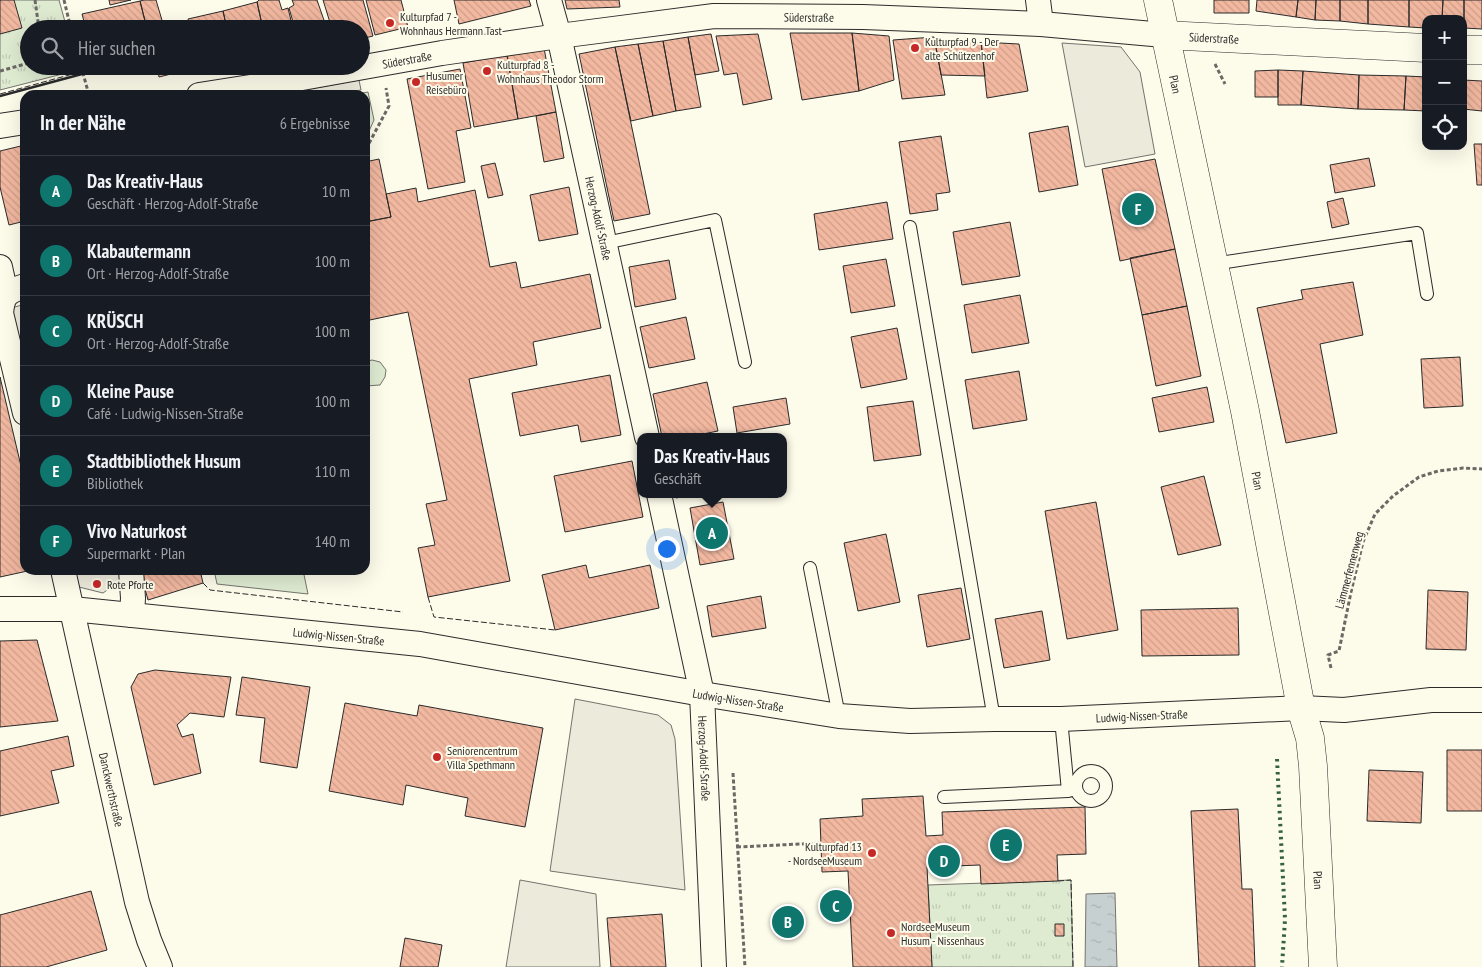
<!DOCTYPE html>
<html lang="de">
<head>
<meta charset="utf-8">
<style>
	:root { --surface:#171b24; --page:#20242c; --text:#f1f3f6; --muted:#9ea1a6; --line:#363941; --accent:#0f766e }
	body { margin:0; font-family:"PT Sans Narrow",sans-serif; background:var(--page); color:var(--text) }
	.controls { position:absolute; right:15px; top:15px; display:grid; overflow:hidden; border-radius:10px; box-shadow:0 5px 20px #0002 }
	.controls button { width:45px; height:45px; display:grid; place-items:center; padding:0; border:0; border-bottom:1px solid var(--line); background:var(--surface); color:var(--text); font:25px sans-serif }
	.you { position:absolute; left:666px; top:548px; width:18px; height:18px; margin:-12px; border:4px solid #fff; border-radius:50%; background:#1a73e8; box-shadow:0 0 0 8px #1a73e833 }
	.badge { display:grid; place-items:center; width:32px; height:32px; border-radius:50%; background:var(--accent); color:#fff; font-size:16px; font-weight:700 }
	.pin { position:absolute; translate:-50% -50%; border:2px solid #fff; box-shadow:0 1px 5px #0006 }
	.popup { position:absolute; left:637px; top:433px; width:150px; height:65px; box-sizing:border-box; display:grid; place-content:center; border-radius:10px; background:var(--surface); filter:drop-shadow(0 1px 4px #0005); font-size:16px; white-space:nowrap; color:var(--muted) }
	.popup b { font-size:19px; color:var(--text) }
	.popup::after { content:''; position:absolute; left:50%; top:100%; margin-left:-10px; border:10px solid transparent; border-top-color:var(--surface) }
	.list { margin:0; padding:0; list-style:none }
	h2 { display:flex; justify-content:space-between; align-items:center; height:65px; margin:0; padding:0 20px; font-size:21px }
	h2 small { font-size:16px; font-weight:400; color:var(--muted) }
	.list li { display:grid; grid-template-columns:32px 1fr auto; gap:15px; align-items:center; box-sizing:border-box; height:70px; padding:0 20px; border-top:1px solid var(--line) }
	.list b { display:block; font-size:19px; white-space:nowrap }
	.list p { margin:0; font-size:16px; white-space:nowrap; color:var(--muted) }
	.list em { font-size:16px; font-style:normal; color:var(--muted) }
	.icon { flex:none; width:28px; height:28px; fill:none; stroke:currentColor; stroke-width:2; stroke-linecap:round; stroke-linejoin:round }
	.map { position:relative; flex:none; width:1482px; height:967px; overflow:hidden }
	.search { position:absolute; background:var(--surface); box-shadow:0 5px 20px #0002; left:20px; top:20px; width:350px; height:55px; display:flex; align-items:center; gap:12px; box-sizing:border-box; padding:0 18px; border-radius:28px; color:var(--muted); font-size:19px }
	.panel { position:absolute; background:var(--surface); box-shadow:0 5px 20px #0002; left:20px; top:90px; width:350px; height:485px; border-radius:15px }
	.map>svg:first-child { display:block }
</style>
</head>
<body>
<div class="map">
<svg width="1482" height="967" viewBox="0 0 1482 967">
	<defs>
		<pattern id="park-tufts" width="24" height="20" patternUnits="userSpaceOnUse" patternTransform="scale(1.25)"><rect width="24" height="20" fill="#deebd1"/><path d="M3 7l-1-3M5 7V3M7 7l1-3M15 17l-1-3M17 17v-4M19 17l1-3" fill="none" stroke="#bfcab4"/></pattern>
		<pattern id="water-ripples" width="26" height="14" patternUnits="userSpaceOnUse" patternTransform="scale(1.25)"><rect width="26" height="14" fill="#c7d0d0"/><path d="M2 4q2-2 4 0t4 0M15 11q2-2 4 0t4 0" fill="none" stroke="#abb3b3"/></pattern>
		<pattern id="building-back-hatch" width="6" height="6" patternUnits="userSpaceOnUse" patternTransform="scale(1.25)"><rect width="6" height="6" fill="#f2b8a0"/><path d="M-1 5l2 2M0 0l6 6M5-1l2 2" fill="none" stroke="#d09e8a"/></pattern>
	</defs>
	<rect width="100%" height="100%" fill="#fdfbea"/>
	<path fill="#deebd1" stroke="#74746e" d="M368 92 374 120 365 140V95H353Z
		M372 360 380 362 386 370 385 377 380 385 365 386V362Z
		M214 570H303L308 594 217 584Z"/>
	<path fill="url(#park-tufts)" stroke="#74746e" d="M0 0H59L67 29H29V66H77L78 70 0 90Z
		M1071 880 1073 967H932L928 885Z"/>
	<path fill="#eceadb" stroke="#74746e" d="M1062 43 1121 47 1140 72 1155 154 1085 167Z
		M359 80 361 90 333 95H277Z
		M25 304V390L5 310Z
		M71 570H122L120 581 103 593 79 587 73 579Z
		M575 699 658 715 671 725 675 739 685 890 550 871Z
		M520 880 596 894 600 967H506Z"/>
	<path fill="url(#water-ripples)" stroke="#74746e" d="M1115 893 1117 967H1085L1086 894Z"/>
	<path fill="url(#building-back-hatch)" stroke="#2b2b2b" d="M0 0H14L22 28 0 34Z
		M109 0H131L110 5Z
		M144 0H156L164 27 175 24 177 29H147L140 1Z
		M259 0H279L282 10 288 8 293 29H263L257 2Z
		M292 0H317L327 29H295L289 8 294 5Z
		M323 0H363L373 36 361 39V29H332Z
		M366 0H401L408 27 375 35Z
		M454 0H529L531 6 459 24Z
		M565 0H619L620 7 567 9Z
		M1214 0H1249V13H1214Z
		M1257 0H1298L1296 17 1256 11Z
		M1298 0H1316L1315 20 1296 17Z
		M1316 0H1340V21L1315 20Z
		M1340 0H1368V24L1340 21Z
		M1368 0H1409V27L1368 24Z
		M1409 0H1443L1442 19H1426V28L1409 27Z
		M1443 0H1464V28L1463 19H1442Z
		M1464 0H1482V29L1464 28Z
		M140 1 147 29H86L82 14Z
		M257 2 263 29H227L223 11Z
		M223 11 227 29H190L188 19Z
		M790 33H852L859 91 802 100Z
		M852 33 889 36 894 80 859 91Z
		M711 34 719 71 695 75 688 37Z
		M758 34 772 99 743 105 737 73 724 75 716 36Z
		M688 37 701 107 676 111 663 41Z
		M934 37 945 95 902 99 893 40Z
		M663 41 676 111 653 116 638 44Z
		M935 42H981L985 76 941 75Z
		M981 42 1019 44 1028 91 987 98Z
		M638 44 653 116 631 121 615 47Z
		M615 47 650 214 614 221 579 54Z
		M544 48 556 112 518 119 507 55Z
		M507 55 518 119 474 127 463 63Z
		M103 66H157V67L120 73 109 72Z
		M186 66 187 70 159 77 157 66Z
		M200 66H220L201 71Z
		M460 69 471 128 456 131 465 182 428 189 407 79Z
		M1278 70 1303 71 1301 105H1278Z
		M1278 70V97H1255V71Z
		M1303 71 1359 75 1358 109 1301 105Z
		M1359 75 1406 76 1404 110 1358 109Z
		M1406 76 1426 77V111L1404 110Z
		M1463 80 1482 81V111L1463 109Z
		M556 112 564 158 544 162 536 116Z
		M1068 126 1078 185 1039 192 1029 133Z
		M941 136 950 192 936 194 938 210 910 214 899 142Z
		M1474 144H1482V185H1477Z
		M25 145V221L9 225 0 187V151Z
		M1369 158 1375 186 1335 193 1330 165Z
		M379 159 391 217 365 222V162Z
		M1155 159 1175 249 1120 261 1102 169Z
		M495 163 503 195 488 198 481 166Z
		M569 187 578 234 539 241 530 195Z
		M416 188 418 202 475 190 490 267 516 262 521 288 590 274 601 328 533 342 537 365 469 379 510 581 428 597 418 548 435 545 426 504 447 500 408 312 365 321V222L391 217 386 194Z
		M1343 198 1349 224 1332 228 1327 202Z
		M887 202 893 239 819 250 814 214Z
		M1010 222 1020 276 962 285 953 232Z
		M1175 249 1187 306 1142 315 1130 258Z
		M886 259 895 306 851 313 843 266Z
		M669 260 676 299 635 307 629 267Z
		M1353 282 1363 335 1320 344 1337 433 1286 443 1257 308 1303 299 1301 290Z
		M1020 295 1029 343 972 353 964 305Z
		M1187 306 1201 376 1156 386 1142 315Z
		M686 317 695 359 649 368 640 327Z
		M897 328 907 379 861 388 851 337Z
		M1460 357 1463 406 1424 408 1421 359Z
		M1019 371 1027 420 973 429 965 380Z
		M610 375 621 435 581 442 578 425 520 436 512 393Z
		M0 377 25 483V570H32L0 577Z
		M707 382 718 431 688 437H662L653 394Z
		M1207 387 1214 422 1159 432 1152 398Z
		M786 398 790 424 737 433 733 407Z
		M913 401 921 455 874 461 867 407Z
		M632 461 643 517 565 532 554 476Z
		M1204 476 1221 545 1178 555 1161 487Z
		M675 494H696L676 498Z
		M723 502 734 559 700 565 690 508Z
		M1096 502 1118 630 1067 639 1045 511Z
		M886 534 900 602 858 611 844 543Z
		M586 565 589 578 650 565 659 608 555 630 542 575Z
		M140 570H200L203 583 148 600Z
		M961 588 970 639 927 647 918 595Z
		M1428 590 1468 592 1466 650 1426 649Z
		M761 596 766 628 712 637 707 606Z
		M1238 608 1239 655 1142 656 1141 610Z
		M1042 611 1050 660 1004 668 995 619Z
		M37 640 58 721 0 727V641Z
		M155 670 231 677 224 717 190 713 177 725 182 737 193 734 201 773 154 785 131 687 138 674Z
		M242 677 310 687 297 768 260 762 265 718 236 715Z
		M345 703 417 716 419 705 543 728 525 827 465 816 468 798 406 785 403 805 329 791Z
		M68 736 74 766 51 771 59 803 0 816V751Z
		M1447 750H1482V811H1447Z
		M1369 770 1423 772 1421 823 1367 821Z
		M923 796 926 836 943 835 942 812 1085 807 1086 854 1057 855 1058 881 981 884 980 865 927 867 932 967H853L848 871 822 872 820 819 863 816 862 799Z
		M1238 809 1242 889H1252L1255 967H1199L1191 811Z
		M91 891 107 950 46 967H0V915Z
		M662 914 666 967H611L607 918Z
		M1055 924H1064V936H1055Z
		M405 938 442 945 438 967H400Z"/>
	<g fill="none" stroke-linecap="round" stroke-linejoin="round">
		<defs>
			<path id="service" d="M910 227 994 719
				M605 243 715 220 745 362
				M1213 264 1417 233 1427 294
				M810 568 839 716
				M1061 719 1068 791 1075 789
				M1076 786a15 15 0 1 1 30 0a15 15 0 1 1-30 0Z
				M944 797 1068 791"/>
			<g id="minor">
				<path id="s1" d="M549 0 559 36 647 437"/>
				<path d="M1038 0 1041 24"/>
				<path id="s2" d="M199 95 269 84 442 53 559 36 714 16 863 17 1041 24 1164 35"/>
				<path d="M0 126 25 122"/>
				<path d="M0 267 6 294"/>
				<path d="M25 286C7 292 3 294 1 313L25 413"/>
				<path id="s3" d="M659 494 702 694 714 967"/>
				<path id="s4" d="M63 570 137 902 149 940 160 967"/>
				<path d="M131 570 133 598 132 615"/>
				<path id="s5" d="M0 609H72L420 644 702 694 839 716 910 721 994 719H1061L1301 708 1344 710 1431 700H1482"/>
			</g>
			<g id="secondary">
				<path id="s6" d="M1158 0 1245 411 1301 708 1310 738 1313 766 1323 967"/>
				<path id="s7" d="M1164 35 1426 48"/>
				<path d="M1463 50H1482"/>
			</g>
		</defs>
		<use href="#service" stroke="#2b2b2b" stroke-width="14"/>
		<use href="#minor" stroke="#2b2b2b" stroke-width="26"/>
		<use href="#secondary" stroke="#2b2b2b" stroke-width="29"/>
		<path stroke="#6a6964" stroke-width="3" stroke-dasharray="4 2.5" stroke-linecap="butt" d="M35 0 39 29
			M64 0 71 29
			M1215 64 1225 84
			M81 66 89 95
			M0 71 29 63
			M365 148 367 147 389 106 386 88
			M1331 668 1328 655 1339 651 1351 592 1363 542 1375 514 1393 496 1419 477 1438 471 1463 468 1482 469
			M733 773 745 967
			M737 847 821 843"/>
		<use href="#service" stroke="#fdfbea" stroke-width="12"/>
		<use href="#minor" stroke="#fdfbea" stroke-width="24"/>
		<use href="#secondary" stroke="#fdfbea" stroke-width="28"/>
		<path stroke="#34623c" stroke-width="4" stroke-dasharray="2.5 4" stroke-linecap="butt" d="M1277 759 1285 919 1282 967"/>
		<path stroke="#2b2b2b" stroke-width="1" stroke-dasharray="6 2.5" stroke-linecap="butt" d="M0 94 80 72 78 66
			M203 583 210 590 403 612
			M428 597 434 617 555 630
			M1058 881 1071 880 1073 967"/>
		<path stroke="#2b2b2b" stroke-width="2.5" d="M0 96 82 74 80 66"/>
	</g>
	<g fill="#c62828" stroke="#fdfbea" stroke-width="2">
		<circle cx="390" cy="23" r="5"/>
		<circle cx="915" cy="48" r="5"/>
		<circle cx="487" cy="71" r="5"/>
		<circle cx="416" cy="82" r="5"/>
		<circle cx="97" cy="584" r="5"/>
		<circle cx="437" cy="757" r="5"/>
		<circle cx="872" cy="853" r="5"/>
		<circle cx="891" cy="933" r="5"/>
	</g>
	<g text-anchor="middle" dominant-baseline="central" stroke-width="4" stroke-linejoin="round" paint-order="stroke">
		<g font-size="12" fill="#2b2b2b" stroke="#fdfbea" text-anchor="start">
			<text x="400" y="16">Kulturpfad 7 -<tspan x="400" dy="14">Wohnhaus Hermann Tast</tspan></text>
			<text x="925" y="41">Kulturpfad 9 - Der<tspan x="925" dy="14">alte Schützenhof</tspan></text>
			<text x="497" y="64">Kulturpfad 8 -<tspan x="497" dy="14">Wohnhaus Theodor Storm</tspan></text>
			<text x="426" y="75">Husumer<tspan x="426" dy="14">Reisebüro</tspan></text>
			<text x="107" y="584">Rote Pforte</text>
			<text x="447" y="750">Seniorencentrum<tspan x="447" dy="14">Villa Spethmann</tspan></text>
			<text x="862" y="846" text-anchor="end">Kulturpfad 13<tspan x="862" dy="14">- NordseeMuseum</tspan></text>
			<text x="901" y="926">NordseeMuseum<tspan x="901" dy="14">Husum - Nissenhaus</tspan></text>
		</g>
		<g font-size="12" fill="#2b2b2b" stroke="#fdfbea">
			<text stroke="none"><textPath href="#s2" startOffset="616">Süderstraße</textPath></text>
			<text stroke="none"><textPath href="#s7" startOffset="50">Süderstraße</textPath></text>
			<text stroke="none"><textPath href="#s2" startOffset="211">Süderstraße</textPath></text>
			<text stroke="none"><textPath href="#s6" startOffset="86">Plan</textPath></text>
			<text stroke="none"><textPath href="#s1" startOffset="224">Herzog-Adolf-Straße</textPath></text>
			<text stroke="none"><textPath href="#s6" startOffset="491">Plan</textPath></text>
			<text transform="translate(1349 570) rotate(-75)">Lämmerfennenweg</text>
			<text stroke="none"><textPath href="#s5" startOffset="340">Ludwig-Nissen-Straße</textPath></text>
			<text stroke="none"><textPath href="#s5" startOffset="745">Ludwig-Nissen-Straße</textPath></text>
			<text stroke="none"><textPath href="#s5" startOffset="1150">Ludwig-Nissen-Straße</textPath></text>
			<text stroke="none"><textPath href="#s3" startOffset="269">Herzog-Adolf-Straße</textPath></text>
			<text stroke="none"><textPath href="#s4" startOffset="225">Danckwerthstraße</textPath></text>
			<text stroke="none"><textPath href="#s6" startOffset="896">Plan</textPath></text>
		</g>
	</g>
</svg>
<div class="controls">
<button>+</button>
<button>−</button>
<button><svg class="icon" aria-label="locate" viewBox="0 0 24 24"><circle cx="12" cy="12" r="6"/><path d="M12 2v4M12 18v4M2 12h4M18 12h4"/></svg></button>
</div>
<div class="you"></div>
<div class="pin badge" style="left:712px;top:533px">A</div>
<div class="popup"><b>Das Kreativ-Haus</b>Geschäft</div>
<div class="pin badge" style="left:788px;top:922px">B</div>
<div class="pin badge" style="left:836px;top:906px">C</div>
<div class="pin badge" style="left:944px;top:861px">D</div>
<div class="pin badge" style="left:1006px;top:845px">E</div>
<div class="pin badge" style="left:1138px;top:209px">F</div>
<div class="search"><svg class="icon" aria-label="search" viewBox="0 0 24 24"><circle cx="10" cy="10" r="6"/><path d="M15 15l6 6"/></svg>Hier suchen</div>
<section class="panel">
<h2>In der Nähe<small>6 Ergebnisse</small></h2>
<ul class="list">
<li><span class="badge">A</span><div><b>Das Kreativ-Haus</b><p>Geschäft · Herzog-Adolf-Straße</p></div><em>10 m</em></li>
<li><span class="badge">B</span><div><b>Klabautermann</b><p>Ort · Herzog-Adolf-Straße</p></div><em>100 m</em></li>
<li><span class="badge">C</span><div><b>KRÜSCH</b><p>Ort · Herzog-Adolf-Straße</p></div><em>100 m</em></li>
<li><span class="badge">D</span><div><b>Kleine Pause</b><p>Café · Ludwig-Nissen-Straße</p></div><em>100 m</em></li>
<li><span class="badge">E</span><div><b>Stadtbibliothek Husum</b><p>Bibliothek</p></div><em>110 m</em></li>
<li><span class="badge">F</span><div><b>Vivo Naturkost</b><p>Supermarkt · Plan</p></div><em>140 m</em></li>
</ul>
</section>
</div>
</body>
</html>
